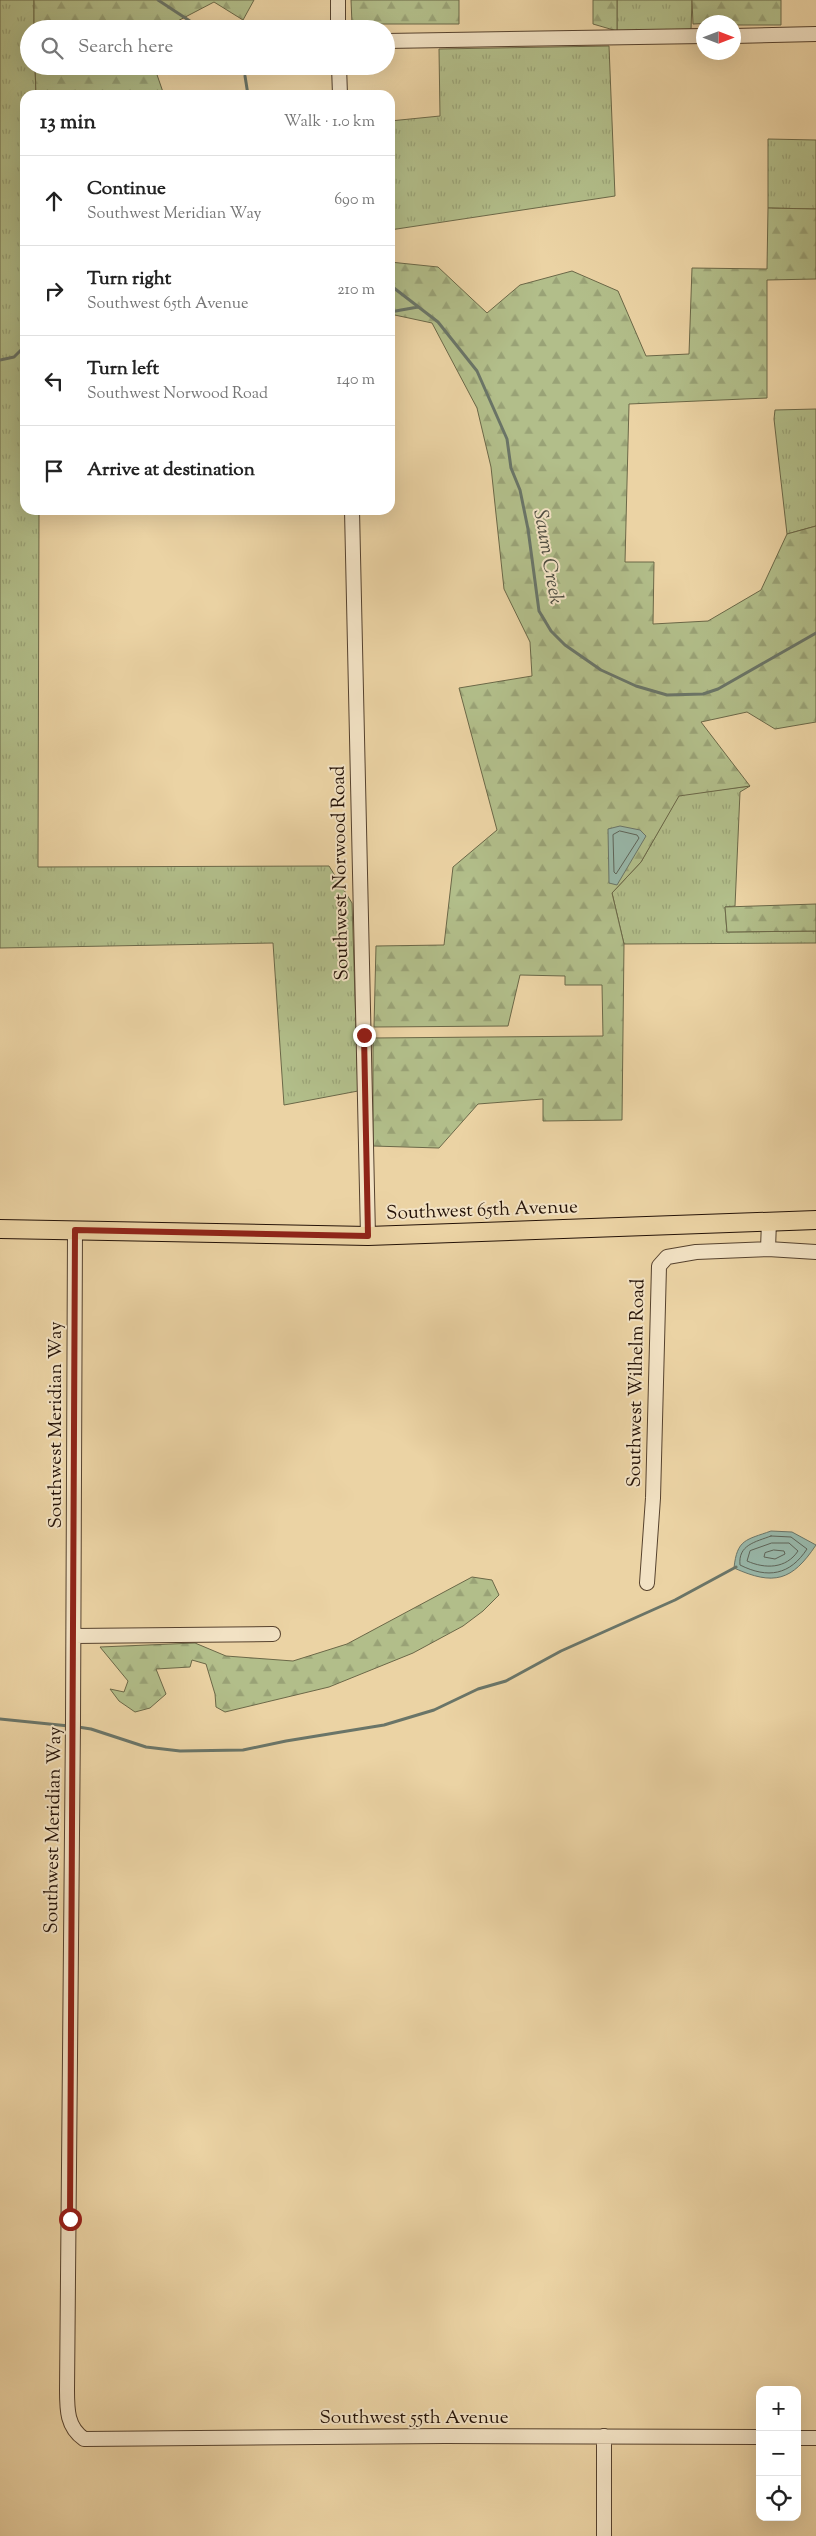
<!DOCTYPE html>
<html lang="en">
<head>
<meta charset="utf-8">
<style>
	:root { --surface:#fff; --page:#f6f6f6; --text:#222; --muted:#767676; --line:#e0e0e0 }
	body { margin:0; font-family:"Sorts Mill Goudy",serif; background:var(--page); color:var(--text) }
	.controls { position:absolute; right:15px; bottom:15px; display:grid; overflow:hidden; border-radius:10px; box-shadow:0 5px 20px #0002 }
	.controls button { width:45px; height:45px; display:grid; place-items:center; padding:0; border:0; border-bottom:1px solid var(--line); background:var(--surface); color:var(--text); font:25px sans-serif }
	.compass { position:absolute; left:696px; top:15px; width:45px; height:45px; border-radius:50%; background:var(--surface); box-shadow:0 5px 20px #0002; rotate:90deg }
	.stop { position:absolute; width:15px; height:15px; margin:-11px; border:4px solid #8f2418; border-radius:50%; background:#fff }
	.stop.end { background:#8f2418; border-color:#fff; box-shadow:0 1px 5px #0008 }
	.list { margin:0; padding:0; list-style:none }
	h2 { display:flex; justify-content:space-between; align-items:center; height:65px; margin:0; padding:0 20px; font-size:21px }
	h2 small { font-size:16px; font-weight:400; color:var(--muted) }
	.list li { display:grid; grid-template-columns:32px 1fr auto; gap:15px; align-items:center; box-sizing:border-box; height:90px; padding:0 20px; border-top:1px solid var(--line) }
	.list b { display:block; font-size:19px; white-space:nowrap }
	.list p { margin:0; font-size:16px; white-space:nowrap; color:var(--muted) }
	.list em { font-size:16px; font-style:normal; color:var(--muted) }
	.icon { flex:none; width:28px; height:28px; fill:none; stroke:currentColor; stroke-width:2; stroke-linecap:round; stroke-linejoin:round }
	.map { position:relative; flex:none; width:816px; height:2536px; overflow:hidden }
	.search { position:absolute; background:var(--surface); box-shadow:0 5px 20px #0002; left:20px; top:20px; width:375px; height:55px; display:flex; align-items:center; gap:12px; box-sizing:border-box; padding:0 18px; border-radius:28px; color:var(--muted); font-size:19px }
	.panel { position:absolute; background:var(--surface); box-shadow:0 5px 20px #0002; left:20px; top:90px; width:375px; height:425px; border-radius:15px }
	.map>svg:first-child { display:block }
</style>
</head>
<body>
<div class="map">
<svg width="816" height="2536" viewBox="0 0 816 2536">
	<defs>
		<pattern id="grass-tufts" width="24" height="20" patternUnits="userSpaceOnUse" patternTransform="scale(1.25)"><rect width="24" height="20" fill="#b2be8a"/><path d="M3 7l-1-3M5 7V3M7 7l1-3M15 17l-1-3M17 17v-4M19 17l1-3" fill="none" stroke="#99a276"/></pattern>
		<pattern id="forest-firs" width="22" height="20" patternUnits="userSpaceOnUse" patternTransform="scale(1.25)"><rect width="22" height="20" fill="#b2be8a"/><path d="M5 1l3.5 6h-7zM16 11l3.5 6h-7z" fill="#99a276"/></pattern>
	</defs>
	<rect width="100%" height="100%" fill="#ebd3a4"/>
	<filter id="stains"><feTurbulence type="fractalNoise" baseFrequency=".004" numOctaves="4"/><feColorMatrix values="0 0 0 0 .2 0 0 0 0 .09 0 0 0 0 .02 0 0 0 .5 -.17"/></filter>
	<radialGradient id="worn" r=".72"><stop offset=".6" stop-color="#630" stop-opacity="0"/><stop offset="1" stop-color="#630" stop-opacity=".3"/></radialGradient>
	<path fill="url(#grass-tufts)" stroke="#6b6848" d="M0 0H34V29H29V66H35L36 95H25V510H39L38 867 329 866 352 903 358 1091 284 1105 273 943 0 948Z
		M617 0H692L691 30 617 31Z
		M609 46 615 196 390 230V121L440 116 439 49Z
		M768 139 816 140V209L768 208Z
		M816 409V526L787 534 774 419 775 410Z
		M750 786 740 792 735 906 725 907 727 932 816 931V943L624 944 612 893 641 862 679 795Z"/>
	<path fill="url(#forest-firs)" stroke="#6b6848" d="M34 0H254L243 20 214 2 170 25 166 29H34Z
		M351 0H459V24H352Z
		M593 0H617V31L593 24Z
		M692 0H781V25H734V22L693 24Z
		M35 66H154L164 95H36Z
		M768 208 816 209V279L767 280V398L629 404 625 562H654L653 624 708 621 761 590 787 534 816 526V722L775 729 747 712 701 722 750 786 679 796 641 862 612 893 624 944 622 1120 543 1121V1099L478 1104 439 1148 373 1146V1038L603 1036 602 985H565V976L520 975 508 1026 374 1027 376 946 444 945 453 867 497 830 459 688 532 676 530 642 504 589 491 467 477 408 432 323 390 314V262L438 267 487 313 520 285 572 271 618 291 646 356 689 354 692 268 767 269Z
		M816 904V931L727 932 725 907Z
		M472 1577 492 1580 499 1595 483 1611 463 1626 413 1653 329 1687 225 1712 216 1707 215 1694 206 1664 192 1660 190 1667 156 1669 166 1694 150 1708 135 1712 119 1701 110 1689 124 1692 128 1681 100 1647 195 1643 226 1656 293 1661 347 1644Z"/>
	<path fill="#98b7a9" stroke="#6a7568" d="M620 826 640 830 646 836 617 885 609 883 608 829Z
		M771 1531 792 1532 816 1545C792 1581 774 1586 734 1568 737 1539 746 1540 771 1531Z"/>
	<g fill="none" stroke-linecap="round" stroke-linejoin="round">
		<path stroke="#5e6458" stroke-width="1" d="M620 831 637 835 639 838 616 874 614 872 613 835Z
			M771 1536 791 1537 807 1549C790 1575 768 1579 740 1565 738 1545 755 1542 771 1536Z
			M772 1543H789L798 1551C786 1569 765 1569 747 1561L750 1551Z
			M774 1550 784 1551 785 1554 775 1559 764 1557 765 1553Z"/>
		<path stroke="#6a7568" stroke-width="3" d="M158 0 202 29
			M245 76 248 95
			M390 285 438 322 477 371 507 439 511 468 520 490 528 529 539 611 551 631 565 645 601 670 636 686 667 695 703 694 718 689 816 633
			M390 312 418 307
			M0 360 14 357 25 346
			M0 1719 69 1726
			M78 1727 91 1729 146 1747 180 1751 243 1750 286 1741 384 1725 434 1710 478 1689 506 1681 561 1651 675 1600 736 1567"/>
		<defs>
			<path id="minor" d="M338 0V29
				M734 36 816 34
				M386 41 704 36
				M339 66 340 95
				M352 510 368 1236
				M75 1230 73 1722 67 2390C67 2410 67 2427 84 2439L445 2436 760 2437
				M768 1249 769 1221
				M647 1583 653 1498 659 1266 667 1257 696 1252 768 1249 816 1252
				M74 1636 273 1634
				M604 2436V2536
				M797 2438H816"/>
			<path id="major" d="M0 1229 368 1236 816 1220"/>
		</defs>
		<use href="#minor" stroke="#56422e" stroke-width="16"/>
		<use href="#major" stroke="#241207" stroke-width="20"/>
		<use href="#minor" stroke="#f2e2c4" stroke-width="14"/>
		<use href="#major" stroke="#ebd3a4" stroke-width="18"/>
	</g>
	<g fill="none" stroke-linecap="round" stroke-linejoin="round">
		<path stroke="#8f2418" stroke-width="6" d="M70 2219 75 1230 368 1236 364 1035"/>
	</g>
	<g text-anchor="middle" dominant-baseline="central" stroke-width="4" stroke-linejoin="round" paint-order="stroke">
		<g font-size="19" fill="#241207" stroke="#f2e2c4">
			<text transform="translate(341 873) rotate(-91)">Southwest Norwood Road</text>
			<text transform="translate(482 1211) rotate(-2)">Southwest 65th Avenue</text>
			<text transform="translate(637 1383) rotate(-89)">Southwest Wilhelm Road</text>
			<text transform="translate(56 1425) rotate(-90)">Southwest Meridian Way</text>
			<text transform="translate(54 1830) rotate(-89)">Southwest Meridian Way</text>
			<text x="414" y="2418">Southwest 55th Avenue</text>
		</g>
		<g font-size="20" font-style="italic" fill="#4d4c40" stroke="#f2e2c4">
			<text transform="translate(547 557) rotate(80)">Saum Creek</text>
		</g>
	</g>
	<rect width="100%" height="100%" filter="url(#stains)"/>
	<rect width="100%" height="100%" fill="url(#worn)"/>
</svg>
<div class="controls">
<button>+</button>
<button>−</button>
<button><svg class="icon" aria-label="locate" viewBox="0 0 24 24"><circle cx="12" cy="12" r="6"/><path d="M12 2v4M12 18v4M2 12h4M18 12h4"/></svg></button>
</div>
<svg class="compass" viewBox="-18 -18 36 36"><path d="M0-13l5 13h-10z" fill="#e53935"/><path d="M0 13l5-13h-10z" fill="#767676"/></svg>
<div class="stop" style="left:70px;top:2219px"></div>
<div class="stop end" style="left:364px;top:1035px"></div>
<div class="search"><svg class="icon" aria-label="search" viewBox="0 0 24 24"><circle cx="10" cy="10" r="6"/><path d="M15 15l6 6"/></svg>Search here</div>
<section class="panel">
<h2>13 min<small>Walk · 1.0 km</small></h2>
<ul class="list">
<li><svg class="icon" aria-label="ahead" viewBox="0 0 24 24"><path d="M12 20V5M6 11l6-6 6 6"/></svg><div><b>Continue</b><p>Southwest Meridian Way</p></div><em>690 m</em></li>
<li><svg class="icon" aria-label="right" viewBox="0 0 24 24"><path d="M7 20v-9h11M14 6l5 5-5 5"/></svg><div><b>Turn right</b><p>Southwest 65th Avenue</p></div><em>210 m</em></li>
<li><svg class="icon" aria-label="left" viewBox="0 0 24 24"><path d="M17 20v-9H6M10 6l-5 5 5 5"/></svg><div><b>Turn left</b><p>Southwest Norwood Road</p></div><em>140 m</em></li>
<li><svg class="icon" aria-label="arrive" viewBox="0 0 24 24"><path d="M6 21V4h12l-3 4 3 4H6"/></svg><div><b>Arrive at destination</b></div></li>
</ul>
</section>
</div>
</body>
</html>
